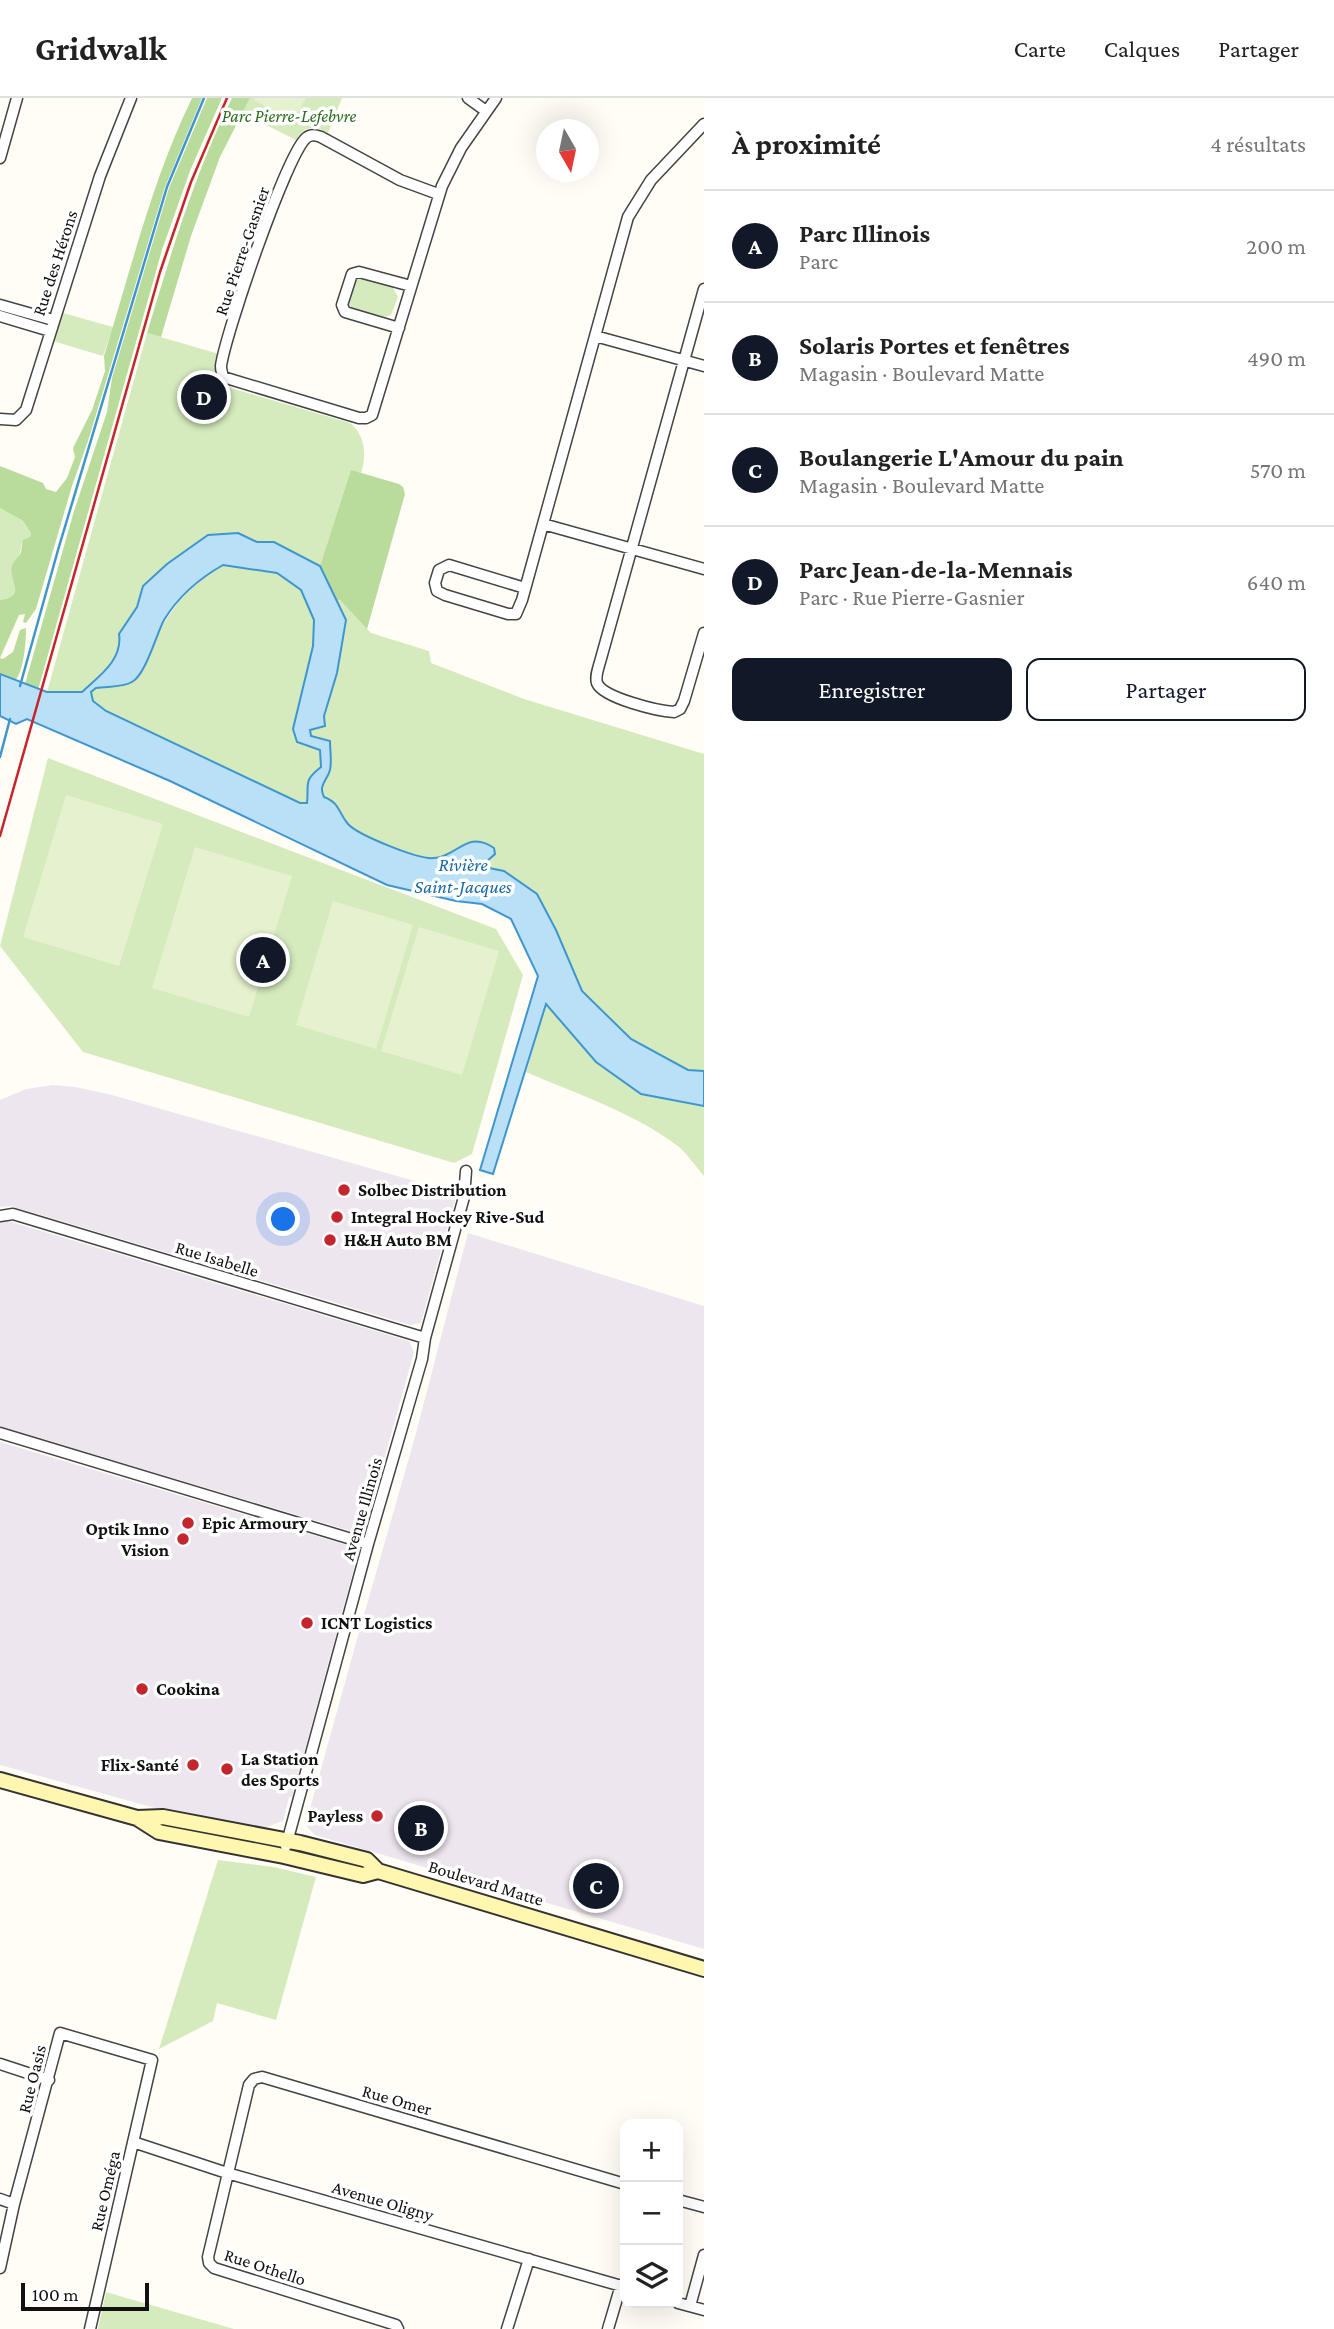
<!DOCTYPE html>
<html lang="fr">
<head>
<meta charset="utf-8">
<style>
	:root { --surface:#fff; --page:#f2f2f2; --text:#222; --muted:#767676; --line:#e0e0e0; --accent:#111827 }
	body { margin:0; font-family:"Crimson Pro",serif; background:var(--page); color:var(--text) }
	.controls { position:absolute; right:21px; bottom:21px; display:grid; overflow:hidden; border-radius:14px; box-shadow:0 7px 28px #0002 }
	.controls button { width:63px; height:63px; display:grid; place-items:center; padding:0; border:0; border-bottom:2px solid var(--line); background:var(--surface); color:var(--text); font:35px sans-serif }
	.compass { position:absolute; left:536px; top:21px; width:63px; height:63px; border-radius:50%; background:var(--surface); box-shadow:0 7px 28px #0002; rotate:171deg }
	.scale { position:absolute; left:21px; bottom:18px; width:128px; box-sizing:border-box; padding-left:7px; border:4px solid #111; border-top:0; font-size:19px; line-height:24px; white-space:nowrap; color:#111; -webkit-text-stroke:5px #fff; paint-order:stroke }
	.you { position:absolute; left:284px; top:1122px; width:24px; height:24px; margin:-18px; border:5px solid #fff; border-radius:50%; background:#1a73e8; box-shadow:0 0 0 10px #1a73e833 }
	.badge { display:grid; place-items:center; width:46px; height:46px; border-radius:50%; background:var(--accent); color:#fff; font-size:23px; font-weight:700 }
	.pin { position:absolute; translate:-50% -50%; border:4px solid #fff; box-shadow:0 2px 7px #0006 }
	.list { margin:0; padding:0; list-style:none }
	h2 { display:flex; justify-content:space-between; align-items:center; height:91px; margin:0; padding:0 28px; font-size:30px }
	h2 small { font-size:23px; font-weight:400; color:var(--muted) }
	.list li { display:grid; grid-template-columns:46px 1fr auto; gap:21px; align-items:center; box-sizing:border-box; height:112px; padding:0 28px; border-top:2px solid var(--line) }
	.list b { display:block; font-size:26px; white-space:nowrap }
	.list p { margin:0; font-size:23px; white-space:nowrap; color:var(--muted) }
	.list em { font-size:23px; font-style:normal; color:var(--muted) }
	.actions { display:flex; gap:14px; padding:21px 28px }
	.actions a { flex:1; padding:16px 0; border:2px solid var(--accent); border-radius:14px; text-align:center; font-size:24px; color:var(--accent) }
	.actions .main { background:var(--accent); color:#fff }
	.icon { flex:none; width:38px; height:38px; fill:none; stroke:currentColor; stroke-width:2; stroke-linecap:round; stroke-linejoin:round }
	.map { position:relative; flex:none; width:704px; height:2231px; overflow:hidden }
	header { display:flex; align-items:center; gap:42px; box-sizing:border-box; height:98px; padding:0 35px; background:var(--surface); border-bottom:2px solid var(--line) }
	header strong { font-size:33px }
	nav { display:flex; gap:38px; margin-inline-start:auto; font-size:24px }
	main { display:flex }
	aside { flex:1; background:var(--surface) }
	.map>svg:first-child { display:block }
</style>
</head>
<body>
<header>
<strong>Gridwalk</strong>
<nav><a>Carte</a><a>Calques</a><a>Partager</a></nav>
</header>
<main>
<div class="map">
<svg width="704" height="2231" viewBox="0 0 704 2231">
	<rect width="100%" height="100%" fill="#fffdf5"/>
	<path fill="#eee6ef" d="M53 987 75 989 112 997 457 1095 421 1225 410 1227 11 1108 0 1109V1002L26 991Z
		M5 1122 409 1243 414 1254 365 1430 354 1434 0 1328V1124Z
		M468 1135 704 1208V1851L315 1737 307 1729 311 1707 359 1534 415 1339Z
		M0 1344 347 1447 354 1452 356 1463 292 1699H289L283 1723 261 1731 198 1722 0 1667Z"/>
	<path fill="#d5ebbd" d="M250 0H342L328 35C314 27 305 27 296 42L242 15Z
		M358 179 392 188 398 199 391 217 381 220 348 209 353 183Z
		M63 215 113 229 103 258 53 243Z
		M147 235 219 256C215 269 211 279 224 288L350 325C365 337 367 357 361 375L351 373 320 468 274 444H257L238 435 143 487 137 509 119 536C123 562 99 578 82 594H47Z
		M0 410 23 423 31 435 30 439 22 445C21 457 14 465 12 477 19 492 17 499 0 502Z
		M222 467 277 475 301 492 314 522 313 548 293 631 297 644 320 652 321 670C303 683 309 686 307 705H300L106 613 93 604 91 594 96 590 136 582C160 531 172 498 222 467Z
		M336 502H340L371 535 429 553 431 565 524 601 704 656V973L688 972 631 941 582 893 556 832 537 796 504 773 489 770 486 764 495 756 494 749C467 732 457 759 434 760 418 761 358 737 348 726 338 714 340 705 324 699 319 687 327 683 330 672 332 664 330 652 330 643L310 638V632L325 628 324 618 337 575 346 522Z
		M48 660 496 831 523 877 472 1056 454 1065 83 954 0 848Z
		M546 906 596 964 641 995 704 1008V1078C696 1069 688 1057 679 1049 635 1015 577 996 526 974Z
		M218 1762 274 1769 316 1779 276 1922 217 1905 213 1923 159 1951Z
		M106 2194 234 2231H98Z"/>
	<path fill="#b9dc9c" d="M192 0H202L165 89 88 343 72 388 36 511 26 525 23 524 25 516 19 517 0 560 3 561 13 554 20 532 26 530C26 544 24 573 15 583L0 576V502C28 497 8 484 12 468 14 462 19 459 21 454 22 450 22 446 23 442L30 439 31 435 23 423 0 410V368L43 385 46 391 56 394 67 380 75 359 73 350 92 312 105 273 104 258C131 171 152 82 192 0Z
		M207 0H222L190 73 162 152 38 592 25 586 74 413 107 314 112 280 169 90Z
		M232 0H250L220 59 191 138 161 239 147 235C171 155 195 75 232 0Z
		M351 372 399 386 403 389 405 396 367 531 340 502H336L320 468Z"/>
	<path fill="#e6f2cf" d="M255 0H306L292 24 254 2Z
		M66 697 163 726 119 868 23 839Z
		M195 749 292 778 249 919 152 890Z
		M333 803 413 827 376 951 296 927Z
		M419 829 499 853 462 977 381 953Z"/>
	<path fill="#b9e0f7" stroke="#3f96cf" stroke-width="2" fill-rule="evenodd" d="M238 435 257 444H274L320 468 346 522 337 575 324 618 325 628 310 632 311 638 330 643C330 652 332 663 330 672 327 683 318 687 324 699 340 705 338 714 348 726 358 737 419 762 434 760 457 759 467 731 494 750L495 756 486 764 489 770 504 773 537 796 556 832 582 893 631 941 688 972 704 973V1008L641 996 596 964 546 906 493 1076 480 1072 538 878 511 821 482 806 456 803 387 787 170 683 27 621 16 626 0 618V576L47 594H82C99 578 123 562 119 536L137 509 143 488 167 466 208 437ZM223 467 277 475 301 492 314 522 313 548 293 631 297 644 320 652 321 669C303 683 309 685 307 705H300L106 613 93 603 91 594 96 590C107 588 122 590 132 584 146 576 156 537 164 522 178 499 200 480 223 467Z"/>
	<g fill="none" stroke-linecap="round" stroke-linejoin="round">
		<path stroke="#3f96cf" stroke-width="2.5" d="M20 588 58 452 167 89 204 0
			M0 659 10 621"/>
		<defs>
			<path id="minor" d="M468 0 486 13
				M0 60 17 0
				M438 96 400 82 321 39C315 37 311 36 306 40 286 58 225 237 221 268 221 273 222 274 223 279L359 320H366L372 317 442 88 461 50 496 0
				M704 191 600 564C598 571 595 579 597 585 603 600 658 613 674 614L680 611 684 603 704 535
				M0 207 53 222
				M0 218 50 233
				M399 230 345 214 342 207 352 176 359 174 411 188
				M595 238 704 268
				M0 321 16 322 26 312 100 78 131 0
				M543 426 704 471
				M525 490 449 467 439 472 435 485 437 493 445 497 508 516H516L522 502 628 119 651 82 704 26
				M0 1118 13 1116 425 1240
				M0 1335 368 1446
				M286 1748 368 1446 422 1261 425 1240 464 1099 466 1073
				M0 1966 49 1982
				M133 2044 227 2075 625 2189
				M0 2101 14 2106
				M678 2102 704 2109
				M0 2170 14 2106 60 1935 152 1962 90 2231
				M678 2205 704 2212
				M690 2208 704 2157
				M398 2231 396 2227 214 2170 209 2165 208 2159 249 1987 254 1981 262 1979 625 2086
				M507 2231 529 2161
				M608 2231 621 2187"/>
			<path id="secondary" d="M0 1682 137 1720 159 1734 284 1758 363 1777 378 1773
				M137 1720 163 1719 300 1745 367 1762 378 1773 704 1871"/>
		</defs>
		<use href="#minor" stroke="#444" stroke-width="13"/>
		<use href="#secondary" stroke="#333" stroke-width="18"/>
		<use href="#minor" stroke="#fff" stroke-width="10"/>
		<use href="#secondary" stroke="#fff6b0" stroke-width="14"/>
		<path stroke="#c4262e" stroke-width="2.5" d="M0 738 160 174 191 84 227 0"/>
	</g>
	<g fill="#c4262e" stroke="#fff" stroke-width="2.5">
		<circle cx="344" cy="1092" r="7"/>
		<circle cx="337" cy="1119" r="7"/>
		<circle cx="330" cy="1142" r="7"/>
		<circle cx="188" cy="1425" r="7"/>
		<circle cx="183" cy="1441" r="7"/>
		<circle cx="307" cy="1525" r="7"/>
		<circle cx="142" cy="1591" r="7"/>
		<circle cx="193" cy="1667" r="7"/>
		<circle cx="227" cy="1671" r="7"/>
		<circle cx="377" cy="1718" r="7"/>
	</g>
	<g text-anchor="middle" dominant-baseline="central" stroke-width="7" stroke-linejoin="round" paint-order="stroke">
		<g font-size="18" font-style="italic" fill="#2f6b1f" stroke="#fff">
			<text x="289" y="18">Parc Pierre-Lefebvre</text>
		</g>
		<g font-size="18" fill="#111" stroke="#fff">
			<text transform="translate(242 153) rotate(-71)">Rue Pierre-Gasnier</text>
			<text transform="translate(55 165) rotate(-72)">Rue des Hérons</text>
			<text transform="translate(217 1161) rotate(17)">Rue Isabelle</text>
			<text transform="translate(362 1411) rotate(-74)">Avenue Illinois</text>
			<text transform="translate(486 1785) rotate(17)">Boulevard Matte</text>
			<text transform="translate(32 1981) rotate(-76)">Rue Oasis</text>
			<text transform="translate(397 2002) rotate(16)">Rue Omer</text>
			<text transform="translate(105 2093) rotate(-77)">Rue Oméga</text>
			<text transform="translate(383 2103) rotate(16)">Avenue Oligny</text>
			<text transform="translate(265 2169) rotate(18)">Rue Othello</text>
		</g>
		<g font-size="18" font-weight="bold" fill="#111" stroke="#fff" text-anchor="start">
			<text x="358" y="1092">Solbec Distribution</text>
			<text x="351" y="1119">Integral Hockey Rive-Sud</text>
			<text x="344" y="1142">H&amp;H Auto BM</text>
			<text x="202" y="1425">Epic Armoury</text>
			<text x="169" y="1431" text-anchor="end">Optik Inno<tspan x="169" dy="21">Vision</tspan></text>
			<text x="321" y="1525">ICNT Logistics</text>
			<text x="156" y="1591">Cookina</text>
			<text x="241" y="1661">La Station<tspan x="241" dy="21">des Sports</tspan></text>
			<text x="179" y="1667" text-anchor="end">Flix-Santé</text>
			<text x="363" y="1718" text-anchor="end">Payless</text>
		</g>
		<g font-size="19" font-style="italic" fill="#1768a6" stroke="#fff">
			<text x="463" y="766">Rivière<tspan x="463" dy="22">Saint-Jacques</tspan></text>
		</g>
	</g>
</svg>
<div class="controls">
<button>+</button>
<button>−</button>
<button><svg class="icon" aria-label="layers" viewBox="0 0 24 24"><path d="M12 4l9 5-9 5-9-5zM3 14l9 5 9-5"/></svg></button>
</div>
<svg class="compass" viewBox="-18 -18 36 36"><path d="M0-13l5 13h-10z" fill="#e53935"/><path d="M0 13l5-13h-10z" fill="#767676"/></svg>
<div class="scale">100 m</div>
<div class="you"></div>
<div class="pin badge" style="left:263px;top:862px">A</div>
<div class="pin badge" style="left:421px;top:1730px">B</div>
<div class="pin badge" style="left:596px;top:1788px">C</div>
<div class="pin badge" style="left:204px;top:299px">D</div>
</div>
<aside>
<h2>À proximité<small>4 résultats</small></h2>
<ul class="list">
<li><span class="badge">A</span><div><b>Parc Illinois</b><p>Parc</p></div><em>200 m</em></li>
<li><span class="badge">B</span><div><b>Solaris Portes et fenêtres</b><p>Magasin · Boulevard Matte</p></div><em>490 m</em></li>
<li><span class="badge">C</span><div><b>Boulangerie L'Amour du pain</b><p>Magasin · Boulevard Matte</p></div><em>570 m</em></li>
<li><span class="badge">D</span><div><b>Parc Jean-de-la-Mennais</b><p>Parc · Rue Pierre-Gasnier</p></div><em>640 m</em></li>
</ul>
<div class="actions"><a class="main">Enregistrer</a><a>Partager</a></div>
</aside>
</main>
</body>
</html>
